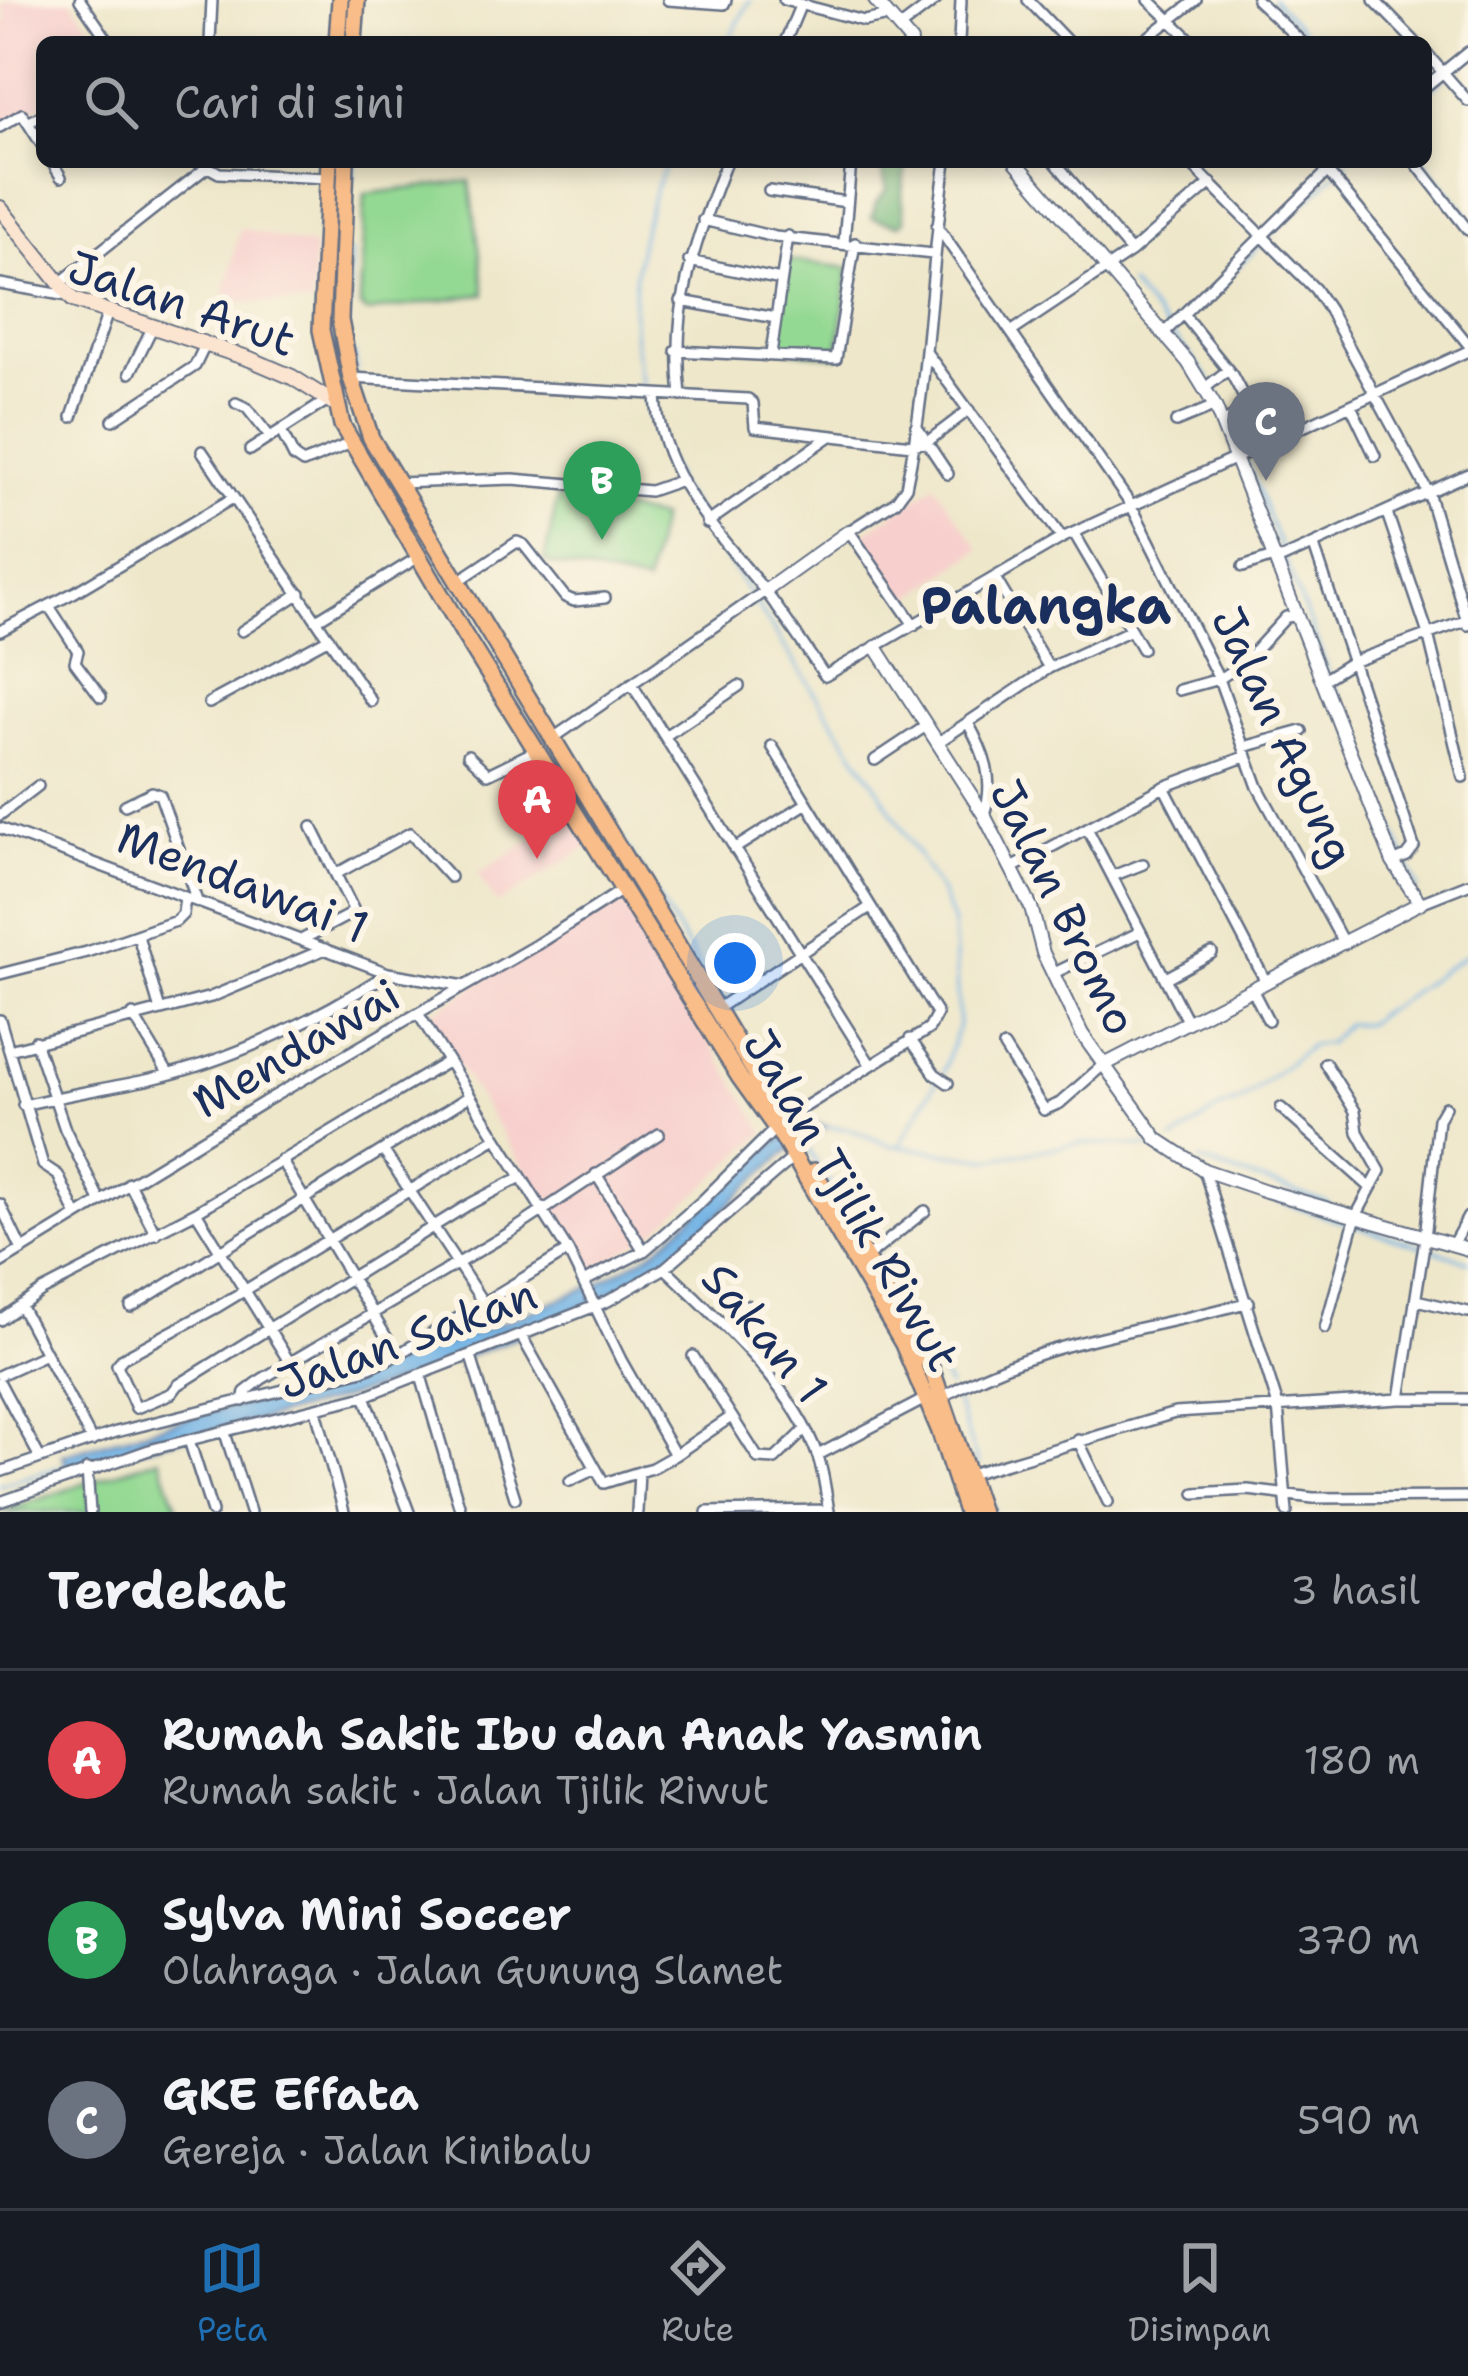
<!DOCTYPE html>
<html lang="id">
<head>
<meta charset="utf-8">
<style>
	:root { --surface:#171b24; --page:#242831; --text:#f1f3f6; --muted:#9ea1a6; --line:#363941; --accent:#1f6fb2 }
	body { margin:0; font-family:"Shantell Sans",sans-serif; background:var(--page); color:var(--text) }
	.you { position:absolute; left:735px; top:963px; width:42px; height:42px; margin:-30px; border:9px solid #fff; border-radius:50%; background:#1a73e8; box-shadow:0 0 0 18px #1a73e833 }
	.badge { display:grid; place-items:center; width:78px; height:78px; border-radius:50%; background:var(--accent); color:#fff; font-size:39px; font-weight:700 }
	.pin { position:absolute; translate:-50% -99px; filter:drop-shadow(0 3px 6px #0008) }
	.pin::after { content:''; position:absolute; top:63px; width:42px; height:36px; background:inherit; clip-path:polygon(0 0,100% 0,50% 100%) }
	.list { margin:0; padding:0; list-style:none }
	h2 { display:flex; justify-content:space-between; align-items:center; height:156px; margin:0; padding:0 48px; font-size:51px }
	h2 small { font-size:39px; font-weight:400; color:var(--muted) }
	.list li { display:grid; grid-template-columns:78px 1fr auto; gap:36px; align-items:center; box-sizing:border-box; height:180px; padding:0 48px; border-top:3px solid var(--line) }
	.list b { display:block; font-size:45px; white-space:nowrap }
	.list p { margin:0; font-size:39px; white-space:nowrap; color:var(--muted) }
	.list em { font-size:39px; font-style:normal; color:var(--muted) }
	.icon { flex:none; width:66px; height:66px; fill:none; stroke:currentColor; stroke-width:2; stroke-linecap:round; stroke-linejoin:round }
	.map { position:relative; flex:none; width:1468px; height:1512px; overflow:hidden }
	.search { position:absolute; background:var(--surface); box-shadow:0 6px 18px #0003; left:36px; right:36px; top:36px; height:132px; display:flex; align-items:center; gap:30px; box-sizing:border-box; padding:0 42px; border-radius:18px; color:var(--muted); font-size:45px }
	.sheet { height:696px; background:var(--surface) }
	nav { display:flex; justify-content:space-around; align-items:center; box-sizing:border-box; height:168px; border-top:3px solid var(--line); background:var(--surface); font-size:33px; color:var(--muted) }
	nav a { display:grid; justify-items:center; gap:6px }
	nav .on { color:var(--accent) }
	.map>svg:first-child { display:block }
</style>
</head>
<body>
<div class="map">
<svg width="1468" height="1512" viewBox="0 0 1468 1512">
	<rect width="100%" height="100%" fill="#fcf5e5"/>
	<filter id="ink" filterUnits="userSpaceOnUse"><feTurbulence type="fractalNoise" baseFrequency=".00833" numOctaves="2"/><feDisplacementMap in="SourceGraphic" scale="24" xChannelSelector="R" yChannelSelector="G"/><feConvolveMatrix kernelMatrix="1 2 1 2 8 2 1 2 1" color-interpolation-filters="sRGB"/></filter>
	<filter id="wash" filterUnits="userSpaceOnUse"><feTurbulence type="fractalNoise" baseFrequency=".004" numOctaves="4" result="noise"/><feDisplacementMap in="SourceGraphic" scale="48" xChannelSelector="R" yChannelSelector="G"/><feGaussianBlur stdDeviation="2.7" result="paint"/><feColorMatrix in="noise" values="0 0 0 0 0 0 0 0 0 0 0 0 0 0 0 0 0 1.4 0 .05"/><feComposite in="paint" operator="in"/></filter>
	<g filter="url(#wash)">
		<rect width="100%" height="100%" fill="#eee7ca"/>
		<path fill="#f7d0cd" d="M9 0H71L101 42H42V105L0 124V25L7 19 0 7Z
			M240 228 314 247 312 304 223 301Z
			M935 485 980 549 907 600 862 535Z
			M572 814 591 845 497 904 478 874Z
			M620 896 765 1132 655 1231 590 1273 427 1016Z"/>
		<path fill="#94d993" stroke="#588478" stroke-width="3" d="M470 181 485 294 366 312 360 306 365 194Z
			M787 260 849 268 837 357 776 348Z
			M558 496 660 518 646 584 544 562Z
			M159 1458 179 1512H2Z"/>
		<path fill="#77b97d" stroke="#49746e" stroke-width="3" d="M880 162 906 163 902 194 905 221 899 225 872 218 876 202 887 190Z"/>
		<path fill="#71b2e5" stroke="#4670a2" stroke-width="3" d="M818 1124 830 1127C806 1131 781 1157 763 1173 719 1213 676 1261 622 1288 537 1330 443 1370 351 1396 258 1424 160 1437 69 1472L63 1455 199 1415 335 1383 474 1334 597 1284 656 1250 770 1146 799 1127Z"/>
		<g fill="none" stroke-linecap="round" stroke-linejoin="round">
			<path stroke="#71b2e5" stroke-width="3" d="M1273 0 1314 42
				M728 42 750 0
				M1451 73 1468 59
				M1426 94 1443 79
				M1425 162 1468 215
				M353 178 354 162
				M1233 271 1348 162
				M1130 285 1209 378
				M349 309 350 251
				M354 353 357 370
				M1214 386 1227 416
				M643 388C624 314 635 231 667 162
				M645 397 657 443 675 478
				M1231 425 1241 449
				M1245 458 1329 672
				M679 487 881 793 942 895 953 924 959 1025 943 1072
				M1333 681 1418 889
				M606 813 707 979
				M826 1127 850 1129 889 1145 989 1159 1082 1143 1159 1147
				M801 1138 818 1165
				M1173 1141 1219 1109 1242 1100 1311 1045 1328 1043 1346 1024H1367C1377 1013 1388 1010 1400 1001 1423 984 1444 969 1468 954
				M900 1145 937 1080
				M1157 1148 1205 1178
				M1201 1161 1328 1203
				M827 1178 874 1252 949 1387
				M1213 1181 1468 1261
				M953 1394 979 1466
				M982 1475 994 1512
				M0 1485 67 1465"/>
		</g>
	</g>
	<g filter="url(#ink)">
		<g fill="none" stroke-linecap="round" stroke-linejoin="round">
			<defs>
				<path id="minor" d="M80 0 109 42
					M668 0 724 4 726 0
					M784 0 864 21 889 16
					M1028 0 1068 42
					M1149 0 1193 42
					M1257 0 1302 42
					M1374 0 1415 42
					M899 28 936 0
					M210 42 212 0
					M785 42 800 6
					M959 42 961 0
					M1142 42 1196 0
					M1426 53 1468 101
					M1426 86 1468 52
					M28 123 42 145
					M0 127 22 114 28 123 42 115
					M52 162 61 177
					M199 162 219 173 328 178
					M1055 162 1131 252
					M1189 162 1315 289 1329 310 1428 492 1468 625
					M1320 162 1468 344
					M1415 162 1468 230
					M769 191 847 202
					M703 220 775 237 933 254
					M937 226 1131 505 1219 679 1258 787 1344 944
					M844 242 851 162
					M689 261 781 280
					M61 282 206 168
					M0 284 68 296
					M681 301 776 318
					M1183 314 1232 375 1267 441
					M1011 332 1131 252 1211 183
					M1163 334 1337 162
					M676 351 836 359 855 243
					M926 352 1062 538
					M771 354 788 236
					M130 373 153 326
					M351 378 748 399 753 403 755 427 912 445 927 442 969 410
					M1205 388 1228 370
					M656 396C660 476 718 532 765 591 786 618 805 648 825 676L1062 538 1468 351
					M681 396C671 306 694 245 726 162
					M236 403 247 408 270 437
					M1351 406 1375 456
					M72 417 108 312
					M113 420 195 366 206 343
					M1176 422 1215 406
					M1221 424 1250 407
					M916 426 948 474
					M281 431 294 457 303 463 351 443
					M250 450 328 400
					M202 451 371 701
					M397 483 513 479 650 491 682 480
					M1387 513 1428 634 1463 777
					M707 523 829 437
					M1074 533 1142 649
					M1314 546 1414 847 1407 856 1393 862
					M1277 561 1468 474
					M1243 567 1276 556
					M995 578 1049 668
					M457 582 517 542 524 545 565 597 574 601 605 598
					M49 606 78 651 75 662 101 697
					M318 619 417 558
					M914 625 849 531 896 501 906 487C929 380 930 270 946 162
					M0 631 75 592 233 498
					M242 631 300 593
					M1323 680 1352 662 1468 620
					M633 686 870 1064
					M1179 690 1219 679 1245 662 1286 617 1297 616
					M209 703 329 638
					M968 723C984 752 996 781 984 814
					M665 736 739 686
					M552 739 765 591
					M937 743 1049 668 1131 630
					M772 746 807 803
					M1244 747 1302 731
					M468 755 488 774 535 751
					M875 760 926 726
					M1164 787 1266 982
					M125 805 152 792 160 795 197 901
					M0 815 38 786
					M0 828 388 973 465 986
					M1087 828 1187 1021
					M1012 868 1164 787 1247 756
					M336 874 410 833 450 877
					M1115 875 1143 864
					M1420 903 1468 884
					M138 936 160 1010
					M303 939 349 915 353 909 312 827
					M0 974 87 952 176 921 183 914 185 897
					M1052 974 1140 932
					M1166 978 1212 953
					M1252 989 1268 1020
					M718 1008 870 907
					M133 1015 168 1073
					M419 1015 568 1251 621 1360 675 1455 652 1468 604 1483 522 1337
					M0 1020 43 1165 58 1175 77 1216
					M910 1039 935 1074 948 1083
					M35 1041 65 1129 100 1201
					M1004 1047 1044 1110 1060 1103 1102 1066
					M9 1050 211 997 325 949
					M23 1105C65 1095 108 1088 151 1079 233 1060 317 1019 387 974
					M1281 1108 1371 1188
					M496 1138 219 1306 123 1358 117 1365 136 1408 172 1393 178 1385 468 1205 521 1177
					M383 1150 482 1301
					M281 1160 397 1355
					M1204 1170 1278 1406 1287 1512
					M596 1174 644 1251
					M129 1183 156 1234
					M0 1204 22 1250
					M196 1212 290 1363
					M1453 1244 1468 1217
					M866 1258 925 1211
					M0 1263 264 1102 536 945 624 889
					M665 1268C718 1319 794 1387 818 1457 824 1474 826 1494 829 1512
					M585 1281 644 1251 702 1201 784 1120 929 1029 937 1014 807 803 734 849
					M1416 1300 1468 1312
					M21 1307 92 1441
					M131 1307 468 1097
					M0 1320 42 1291 196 1212 447 1062
					M726 1327 747 1305
					M1325 1328 1356 1216 1380 1171 1358 1132 1355 1111 1325 1063
					M693 1356 758 1458 775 1459 805 1430
					M471 1357 515 1498
					M0 1375 46 1354
					M421 1376 461 1512
					M0 1383 40 1458
					M365 1396 409 1512
					M942 1397C1045 1338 1139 1333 1249 1302
					M1400 1399 1425 1238 1438 1119 1445 1107
					M243 1401 245 1392 262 1379 509 1233 659 1134
					M316 1410 344 1512
					M225 1433 250 1512
					M189 1440 212 1512
					M1078 1440 1108 1502
					M675 1455 731 1417
					M818 1455 927 1398
					M87 1469 90 1512
					M0 1472 116 1432 363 1370 397 1355 568 1251
					M970 1474 1175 1413 1400 1399H1468
					M570 1481 595 1469
					M1195 1493 1248 1490 1313 1498 1468 1497
					M0 1502 149 1450 365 1396 608 1301 665 1268 794 1157
					M637 1512 639 1472
					M707 1512 829 1510"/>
				<path id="tertiary" d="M875 0 911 42
					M1016 162 1188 362 1215 406 1393 862 1420 903 1102 1066
					M765 591 849 531
					M876 647 984 815 1031 907 1043 953 1082 1034 1157 1139 1204 1170 1266 1191 1468 1249"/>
				<path id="secondary" d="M0 208 73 300 250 359 292 377 335 404"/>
				<path id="trunk" d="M337 42 340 0
					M354 42 357 0
					M329 162 321 330 342 425 465 636 740 1078 783 1138 903 1344 939 1429 966 1512
					M346 162 340 320 351 378 371 438 792 1134
					M814 1171 932 1370 981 1512"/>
			</defs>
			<use href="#minor" stroke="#656f84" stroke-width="14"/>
			<use href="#tertiary" stroke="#656f84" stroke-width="16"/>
			<use href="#secondary" stroke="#656f84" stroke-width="18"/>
			<use href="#trunk" stroke="#656f84" stroke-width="20"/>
			<use href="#minor" stroke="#fff" stroke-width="9"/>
			<use href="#tertiary" stroke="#fff" stroke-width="12"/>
			<use href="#secondary" stroke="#fce5d0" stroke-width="14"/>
			<use href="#trunk" stroke="#f8bd89" stroke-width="15"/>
		</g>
	</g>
	<g text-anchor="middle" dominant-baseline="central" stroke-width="12" stroke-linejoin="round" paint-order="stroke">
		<g font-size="45" fill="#1b2f5e" stroke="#fcf5e5">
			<text transform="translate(182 303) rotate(19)">Jalan Arut</text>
			<text transform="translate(1284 736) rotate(65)">Jalan Agung</text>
			<text transform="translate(243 882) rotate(21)">Mendawai 1</text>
			<text transform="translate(1064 907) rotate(64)">Jalan Bromo</text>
			<text transform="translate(296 1048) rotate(-30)">Mendawai</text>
			<text transform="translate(852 1200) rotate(60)">Jalan Tjilik Riwut</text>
			<text transform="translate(765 1333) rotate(50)">Sakan 1</text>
			<text transform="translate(407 1338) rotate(-20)">Jalan Sakan</text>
		</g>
		<g font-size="51" font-weight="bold" fill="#1b2f5e" stroke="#fcf5e5">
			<text x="1046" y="605">Palangka</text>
		</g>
	</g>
</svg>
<div class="you"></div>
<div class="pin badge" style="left:537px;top:859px;background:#e0444e">A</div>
<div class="pin badge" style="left:602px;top:540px;background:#2e9e5b">B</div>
<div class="pin badge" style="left:1266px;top:481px;background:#6b7280">C</div>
<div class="search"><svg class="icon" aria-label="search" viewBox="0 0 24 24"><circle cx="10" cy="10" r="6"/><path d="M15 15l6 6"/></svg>Cari di sini</div>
</div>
<section class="sheet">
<h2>Terdekat<small>3 hasil</small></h2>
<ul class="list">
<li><span class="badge" style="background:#e0444e">A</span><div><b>Rumah Sakit Ibu dan Anak Yasmin</b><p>Rumah sakit · Jalan Tjilik Riwut</p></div><em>180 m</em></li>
<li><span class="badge" style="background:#2e9e5b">B</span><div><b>Sylva Mini Soccer</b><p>Olahraga · Jalan Gunung Slamet</p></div><em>370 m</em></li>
<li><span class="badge" style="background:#6b7280">C</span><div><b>GKE Effata</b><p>Gereja · Jalan Kinibalu</p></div><em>590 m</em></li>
</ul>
</section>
<nav>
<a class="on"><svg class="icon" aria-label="map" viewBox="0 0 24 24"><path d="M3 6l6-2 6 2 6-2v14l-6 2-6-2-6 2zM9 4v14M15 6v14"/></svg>Peta</a>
<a><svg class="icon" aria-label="directions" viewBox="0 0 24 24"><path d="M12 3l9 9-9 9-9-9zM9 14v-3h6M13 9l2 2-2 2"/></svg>Rute</a>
<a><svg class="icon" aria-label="saved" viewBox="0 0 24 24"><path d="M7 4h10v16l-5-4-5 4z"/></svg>Disimpan</a>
</nav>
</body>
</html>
